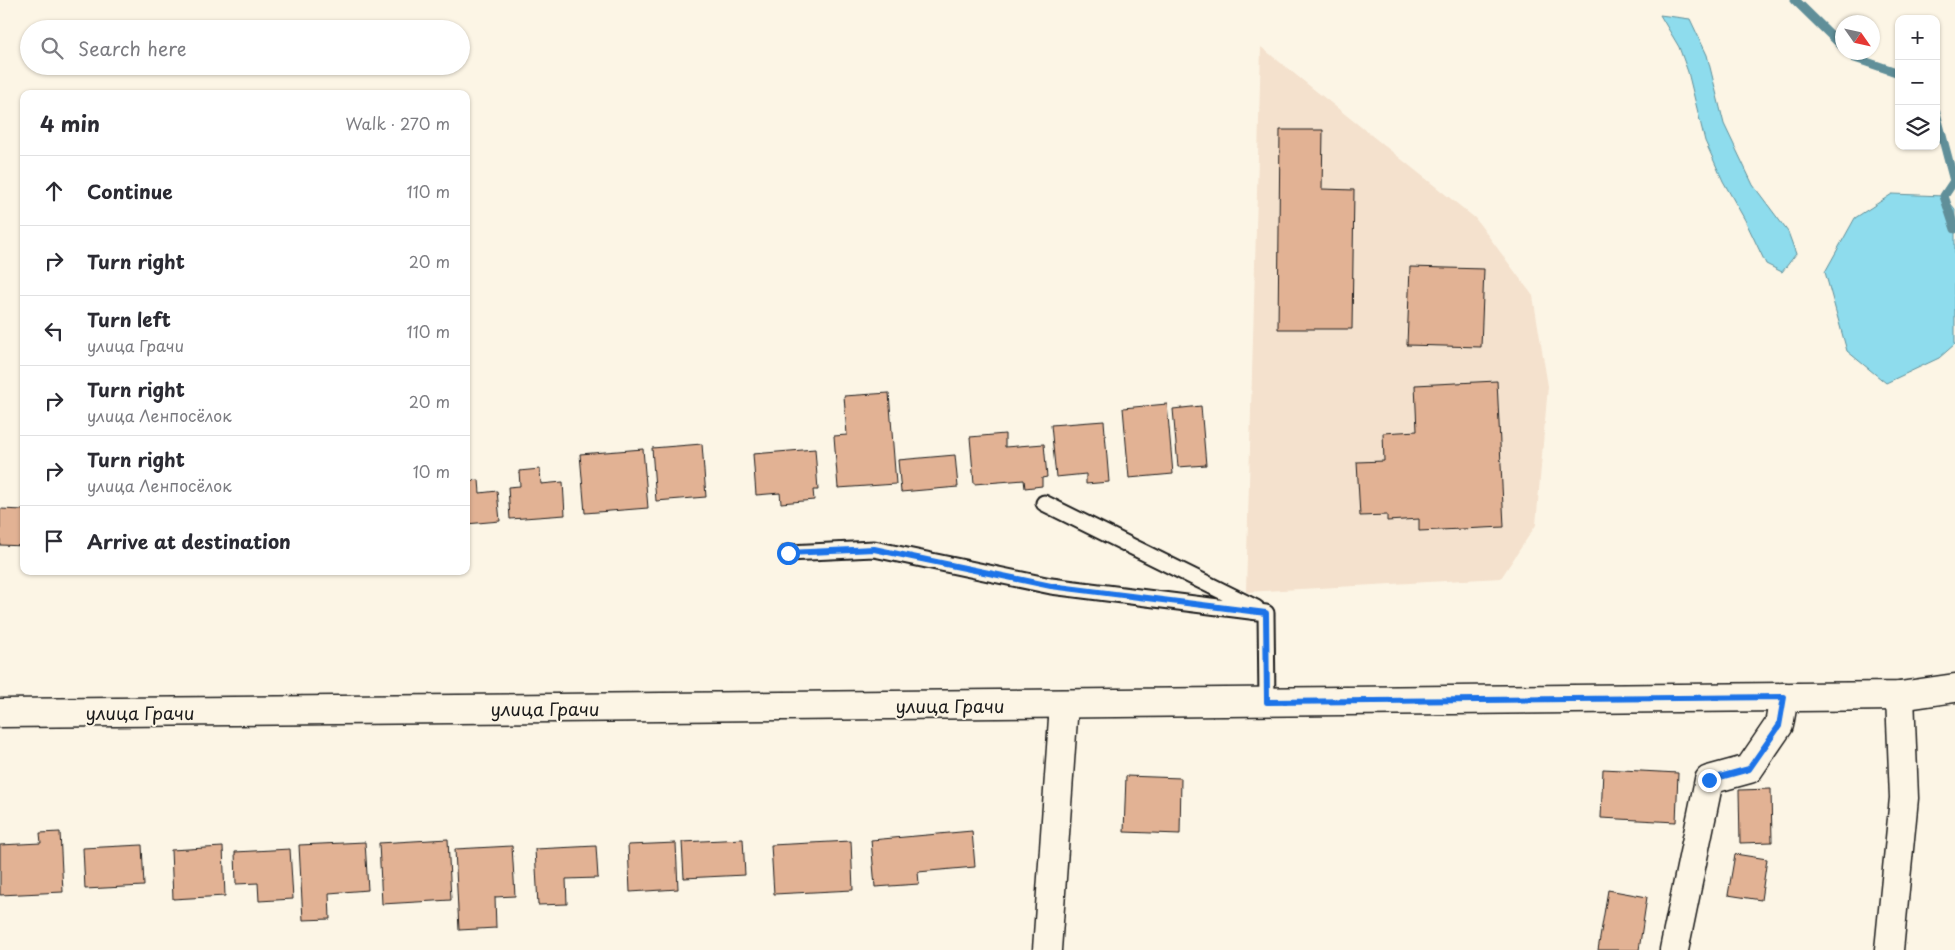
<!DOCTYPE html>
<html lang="en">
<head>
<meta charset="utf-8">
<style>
	:root { --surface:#fff; --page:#f7f7f7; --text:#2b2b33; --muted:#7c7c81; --line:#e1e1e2 }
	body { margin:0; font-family:"Playpen Sans",sans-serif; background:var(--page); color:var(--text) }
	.controls { position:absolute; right:15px; top:15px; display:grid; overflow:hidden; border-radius:10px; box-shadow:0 1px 4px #0004 }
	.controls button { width:45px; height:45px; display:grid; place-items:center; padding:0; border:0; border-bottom:1px solid var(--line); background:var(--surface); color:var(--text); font:25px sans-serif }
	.compass { position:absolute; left:1835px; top:15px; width:45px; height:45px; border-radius:50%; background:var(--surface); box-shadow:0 1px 4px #0004; rotate:124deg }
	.stop { position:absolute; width:15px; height:15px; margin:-11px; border:4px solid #1a73e8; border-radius:50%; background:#fff }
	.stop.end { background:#1a73e8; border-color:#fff; box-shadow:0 1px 5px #0008 }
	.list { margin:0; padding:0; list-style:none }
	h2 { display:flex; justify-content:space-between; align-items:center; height:65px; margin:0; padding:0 20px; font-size:21px }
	h2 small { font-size:16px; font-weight:400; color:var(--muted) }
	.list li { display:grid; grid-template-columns:32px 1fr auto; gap:15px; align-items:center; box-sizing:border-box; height:70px; padding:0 20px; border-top:1px solid var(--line) }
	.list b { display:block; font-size:19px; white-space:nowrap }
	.list p { margin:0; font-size:16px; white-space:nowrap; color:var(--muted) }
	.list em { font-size:16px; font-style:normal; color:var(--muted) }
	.icon { flex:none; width:28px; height:28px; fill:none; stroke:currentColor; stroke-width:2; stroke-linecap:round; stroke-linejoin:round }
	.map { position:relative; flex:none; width:1955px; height:950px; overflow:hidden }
	.search { position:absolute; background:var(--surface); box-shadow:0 1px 4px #0004; left:20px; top:20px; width:450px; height:55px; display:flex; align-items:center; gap:12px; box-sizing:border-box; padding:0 18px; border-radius:28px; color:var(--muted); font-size:19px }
	.panel { position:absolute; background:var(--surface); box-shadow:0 1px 4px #0004; left:20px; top:90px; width:450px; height:485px; border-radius:10px }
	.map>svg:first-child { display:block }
</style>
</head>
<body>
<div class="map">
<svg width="1955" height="950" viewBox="0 0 1955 950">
	<rect width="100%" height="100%" fill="#fcf5e5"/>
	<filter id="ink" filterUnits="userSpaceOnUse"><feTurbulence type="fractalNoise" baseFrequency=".02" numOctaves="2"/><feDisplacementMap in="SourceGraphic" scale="10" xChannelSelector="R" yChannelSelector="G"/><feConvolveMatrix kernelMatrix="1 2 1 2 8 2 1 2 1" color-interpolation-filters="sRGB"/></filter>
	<g filter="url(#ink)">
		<path fill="#f4e1cd" d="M1261 47 1475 218 1533 296 1548 386 1536 525 1501 578 1246 592Z"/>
		<path fill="#8edced" stroke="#608f99" d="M1660 15 1690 19 1707 55 1724 124 1753 185 1788 232 1796 254 1782 272 1766 264 1745 220 1723 181 1705 141 1688 72 1679 47Z
			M1892 194 1944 196 1955 209V344L1939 358 1886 383 1847 351 1825 272 1855 218Z"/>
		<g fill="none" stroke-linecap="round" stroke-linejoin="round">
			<path stroke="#608f99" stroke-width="9" d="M1795 0 1842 46
				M1849 52 1855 58 1899 73
				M1936 113 1954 181 1944 196 1955 229"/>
		</g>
		<path fill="#e2b294" stroke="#1c1c1c" d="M1280 130H1323L1322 189 1354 190 1352 329H1278Z
			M1410 267 1484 269 1481 347 1407 345Z
			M1497 381 1504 527 1419 531V519L1387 521V515L1360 516 1357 462 1384 461 1383 433 1417 431 1415 385Z
			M889 393 896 484 838 488 834 436 847 435 844 396Z
			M1167 404 1173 474 1129 478 1123 408Z
			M1201 406 1206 465 1178 467 1173 409Z
			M1104 421 1109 482 1086 484V474L1056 477 1051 425Z
			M1005 434V447L1044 444 1047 477 1042 478V486L1025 488 1024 480 974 484 970 437Z
			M702 444 706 497 656 501 652 448Z
			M643 449 648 508 585 513 580 454Z
			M815 449 818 490H813L814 500 781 503 780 493 756 495 753 454Z
			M955 455 958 487 901 492 898 460Z
			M540 469 541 484 563 482 565 515 510 519 508 487 520 486 519 471Z
			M479 480 480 493 497 491 500 521 466 524V481Z
			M0 509 24 510V546L0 545Z
			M1603 769 1678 773 1676 822 1601 818Z
			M1126 776 1181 778 1180 834 1124 832Z
			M1771 789 1772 842 1740 843 1739 790Z
			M972 831 975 867 918 872 919 884 875 887 871 840Z
			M60 832 63 892 0 895V845L41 843 40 833Z
			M448 839 451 900 382 904 379 843Z
			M743 839 745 875 684 878 682 842Z
			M851 841 853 890 774 894 771 845Z
			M365 842 368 890 329 893 330 919 303 920 299 845Z
			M676 843 678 889 630 892 628 845Z
			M142 845 144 886 85 889 83 848Z
			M512 846 515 896 495 897 496 928 459 930 455 849Z
			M596 846 598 878 566 879 567 904 538 905 535 849Z
			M223 847 225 896 173 899 171 850Z
			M290 849 293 899 259 901 258 883 236 884 235 852Z
			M1735 854 1767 859 1761 900 1728 895Z
			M1608 890 1647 897 1639 950H1598Z"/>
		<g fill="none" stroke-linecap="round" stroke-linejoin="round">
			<defs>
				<path id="service" d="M1044 503 1256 608
					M788 553 874 549 1051 586 1266 613
					M1266 613 1267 702"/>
				<path id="minor" d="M1047 950 1064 704
					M1674 950 1709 780 1749 769 1779 725 1784 697
					M1889 950 1904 798 1900 696"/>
				<path id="tertiary" d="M0 713 1900 696 1955 688"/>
			</defs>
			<use href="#service" stroke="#1c1c1c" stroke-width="19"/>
			<use href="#minor" stroke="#1c1c1c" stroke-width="31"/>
			<use href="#tertiary" stroke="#1c1c1c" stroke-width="31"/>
			<use href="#service" stroke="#fcf5e5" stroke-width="15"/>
			<use href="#minor" stroke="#fcf5e5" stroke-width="28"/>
			<use href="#tertiary" stroke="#fcf5e5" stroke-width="28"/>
		</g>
	</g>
	<g fill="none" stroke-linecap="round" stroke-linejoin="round" filter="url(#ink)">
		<path stroke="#1a73e8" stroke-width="6" d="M788 553 874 549 1051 586 1266 613 1267 702 1784 697 1779 726 1749 769 1709 780"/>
	</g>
	<g text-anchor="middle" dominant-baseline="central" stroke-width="4" stroke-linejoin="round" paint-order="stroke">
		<g font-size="18" fill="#1c1c1c" stroke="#fcf5e5">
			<text x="950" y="705">улица Грачи</text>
			<text x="545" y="708">улица Грачи</text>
			<text x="140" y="712">улица Грачи</text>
		</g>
	</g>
</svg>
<div class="controls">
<button>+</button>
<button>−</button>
<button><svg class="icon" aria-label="layers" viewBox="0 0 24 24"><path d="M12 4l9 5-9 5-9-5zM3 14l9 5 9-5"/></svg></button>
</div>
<svg class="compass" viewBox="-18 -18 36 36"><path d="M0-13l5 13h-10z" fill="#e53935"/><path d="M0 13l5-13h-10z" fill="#7c7c81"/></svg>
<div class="stop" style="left:788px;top:553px"></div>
<div class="stop end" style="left:1709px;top:780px"></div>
<div class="search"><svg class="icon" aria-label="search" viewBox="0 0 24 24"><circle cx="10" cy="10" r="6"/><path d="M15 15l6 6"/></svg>Search here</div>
<section class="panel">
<h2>4 min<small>Walk · 270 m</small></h2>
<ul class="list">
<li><svg class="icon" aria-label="ahead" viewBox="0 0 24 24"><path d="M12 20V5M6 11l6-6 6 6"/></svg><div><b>Continue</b></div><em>110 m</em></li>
<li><svg class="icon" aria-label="right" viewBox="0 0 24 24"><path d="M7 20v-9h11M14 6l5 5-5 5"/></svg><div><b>Turn right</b></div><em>20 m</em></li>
<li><svg class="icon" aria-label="left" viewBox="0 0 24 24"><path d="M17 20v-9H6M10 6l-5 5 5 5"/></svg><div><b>Turn left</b><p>улица Грачи</p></div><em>110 m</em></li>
<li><svg class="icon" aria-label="right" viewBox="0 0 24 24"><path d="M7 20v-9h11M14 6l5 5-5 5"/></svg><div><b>Turn right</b><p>улица Ленпосёлок</p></div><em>20 m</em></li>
<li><svg class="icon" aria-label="right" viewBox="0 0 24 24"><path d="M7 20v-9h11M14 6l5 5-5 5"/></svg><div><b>Turn right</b><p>улица Ленпосёлок</p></div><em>10 m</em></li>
<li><svg class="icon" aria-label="arrive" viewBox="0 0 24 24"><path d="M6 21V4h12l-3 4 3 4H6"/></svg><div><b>Arrive at destination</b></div></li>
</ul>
</section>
</div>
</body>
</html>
